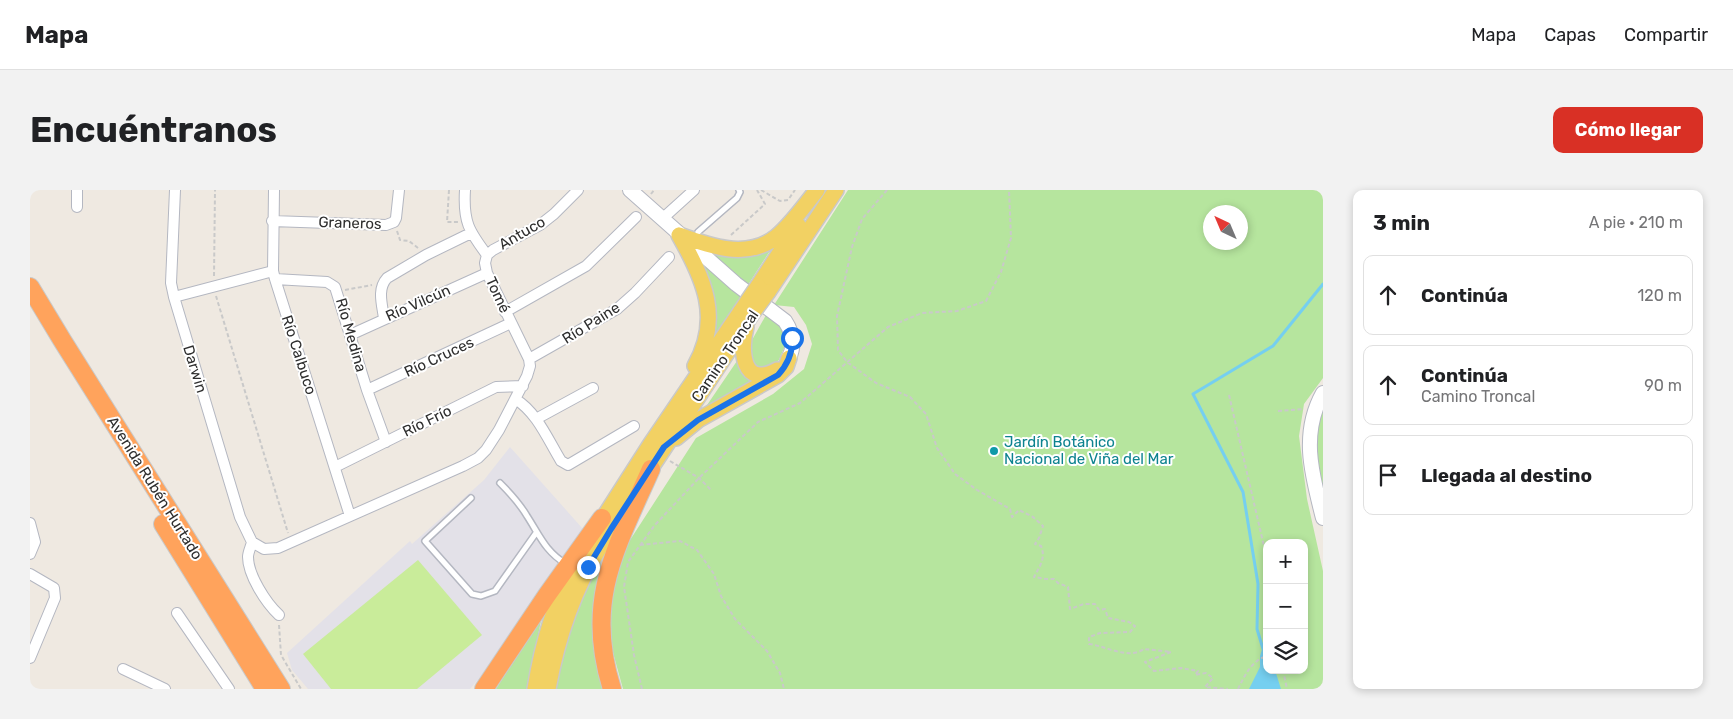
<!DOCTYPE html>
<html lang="es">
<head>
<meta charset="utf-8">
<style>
	:root { --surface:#fff; --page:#f2f2f2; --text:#202124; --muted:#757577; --line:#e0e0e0; --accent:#d93025 }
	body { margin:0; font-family:Rubik,sans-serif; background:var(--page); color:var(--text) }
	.controls { position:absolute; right:15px; bottom:15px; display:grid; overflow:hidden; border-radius:10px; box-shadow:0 2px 8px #0003 }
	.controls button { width:45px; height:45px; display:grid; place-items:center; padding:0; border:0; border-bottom:1px solid var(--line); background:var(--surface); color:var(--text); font:25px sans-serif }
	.compass { position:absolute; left:1173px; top:15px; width:45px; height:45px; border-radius:50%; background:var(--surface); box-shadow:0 2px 8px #0003; rotate:316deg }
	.stop { position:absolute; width:15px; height:15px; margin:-11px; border:4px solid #1a73e8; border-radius:50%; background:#fff }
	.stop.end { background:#1a73e8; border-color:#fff; box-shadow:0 1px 5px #0008 }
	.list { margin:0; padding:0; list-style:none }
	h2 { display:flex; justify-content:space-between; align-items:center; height:65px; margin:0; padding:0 20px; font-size:21px }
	h2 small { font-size:16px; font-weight:400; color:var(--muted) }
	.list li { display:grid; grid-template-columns:32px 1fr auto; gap:15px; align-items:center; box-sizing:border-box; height:80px; margin:0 10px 10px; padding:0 10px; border:1px solid var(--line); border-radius:10px }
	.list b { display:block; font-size:19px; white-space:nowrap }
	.list p { margin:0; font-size:16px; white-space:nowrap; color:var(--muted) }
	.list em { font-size:16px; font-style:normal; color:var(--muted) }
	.icon { flex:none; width:28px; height:28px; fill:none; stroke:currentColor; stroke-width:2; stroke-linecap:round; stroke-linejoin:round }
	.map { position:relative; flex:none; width:1293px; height:499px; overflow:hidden; border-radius:10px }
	header { display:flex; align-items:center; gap:30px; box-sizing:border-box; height:70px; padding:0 25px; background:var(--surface); border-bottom:1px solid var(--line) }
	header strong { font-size:24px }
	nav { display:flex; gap:28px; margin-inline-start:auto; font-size:18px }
	.intro { display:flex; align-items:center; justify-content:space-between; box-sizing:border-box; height:120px; padding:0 30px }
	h1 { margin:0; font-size:35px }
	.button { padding:12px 22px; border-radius:10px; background:var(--accent); color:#fff; font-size:18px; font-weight:700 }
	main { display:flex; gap:30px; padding:0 30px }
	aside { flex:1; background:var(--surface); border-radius:10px; box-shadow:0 2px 8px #0003 }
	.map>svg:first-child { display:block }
</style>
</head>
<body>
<header>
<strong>Mapa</strong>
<nav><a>Mapa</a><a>Capas</a><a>Compartir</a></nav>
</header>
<div class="intro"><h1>Encuéntranos</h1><a class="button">Cómo llegar</a></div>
<main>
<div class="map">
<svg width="1293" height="499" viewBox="0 0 1293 499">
	<rect width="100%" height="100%" fill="#efe9e1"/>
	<path fill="#e3e1e8" d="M480 257 553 339 450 487 440 499H278L262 480 257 463 380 351 382 354 454 290Z"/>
	<path fill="#b6e59e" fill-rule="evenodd" d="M818 0H1293V188L1274 214 1269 246 1277 309 1293 381V499H593L579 448V419L591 364 666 248 743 204 774 179 782 154 776 135 764 117 744 115ZM1180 22H1210V52H1180ZM1237 353H1274V480H1237Z
		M745 53 718 95 675 58Z
		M669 69 712 106 675 161Z
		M736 125 749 134 754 146V158L749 170 736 180 727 178 717 159Z
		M709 168 731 189 673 221Z
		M1293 219V315L1285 250 1288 232Z
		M585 344 576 499H524C527 486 529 473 532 461 543 420 564 381 585 344Z
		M512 426 497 499H466Z"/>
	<path fill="#c9ec9a" d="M388 370 452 445 387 499H301L273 464Z"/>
	<path fill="#75cff0" d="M1233 456 1237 462V480H1245L1251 499H1219L1230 477V466Z"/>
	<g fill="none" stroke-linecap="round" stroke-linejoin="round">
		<path stroke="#75cff0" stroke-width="3" d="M1233 459 1227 439 1228 394 1213 302 1163 204 1243 156 1293 94"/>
		<defs>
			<path id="lane" d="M668 42 707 8 710 2 709 0
				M470 293C480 303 490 314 497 326 510 346 515 361 536 374
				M441 308 395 351 442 404 451 406 465 401 506 343"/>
			<path id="street" d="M145 0 141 93 144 107 210 327 222 352 234 359 248 358 433 276 448 268 456 260 469 240 497 186 500 176 499 169 457 83 455 73 457 65C439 41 433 32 435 0
				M244 0 243 81 245 89 320 326
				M47 17V0
				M632 29 664 0
				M242 31 356 35 364 32 366 28 369 0
				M457 65 463 60 510 35 524 24 548 0
				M245 89 297 92 305 97 337 200 356 252
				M144 107 243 81
				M475 122 556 76 606 27
				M354 128C352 114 347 99 357 88L396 65 441 43
				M320 145 457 83
				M499 169 587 119 605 103 639 67
				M337 200 481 133
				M485 209C507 222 518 250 531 271L538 275 604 236
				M506 229 563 198
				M305 277 466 197 493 196
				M0 333 5 352 0 364
				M222 352C221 357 218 362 218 367 218 385 236 413 249 425
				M0 384 24 398 25 408 0 468
				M147 423 199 499
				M93 479 135 499"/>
			<path id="secondary" d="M600 0 706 94 755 131C763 143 765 155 759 168
				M1293 203C1270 244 1282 285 1293 328"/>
			<path id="primary" d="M649 45C674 89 692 128 665 176
				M649 45C679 56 717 70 746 47 761 35 774 16 787 0
				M728 96 768 35
				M738 102 806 0
				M716 137C710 160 712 199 747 180
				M646 248 668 230 748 185 756 177 759 168
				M567 338 620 255 711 121
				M505 499C512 456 524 413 545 375
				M518 499C527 449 543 401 570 357 585 331 603 306 619 281 653 229 688 178 721 125"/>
			<path id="highway" d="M0 97 32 150 251 499
				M133 334 235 499
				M454 499 517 405 572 328
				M582 499C554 411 586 358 621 279"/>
		</defs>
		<use href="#lane" stroke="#b4b7c1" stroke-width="8"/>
		<use href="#street" stroke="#b4b7c1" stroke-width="12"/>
		<use href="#secondary" stroke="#b4b7c1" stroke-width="16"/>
		<use href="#primary" stroke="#c9c9c9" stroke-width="18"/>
		<use href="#highway" stroke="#c9c9c9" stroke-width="20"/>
		<path stroke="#c9c9c9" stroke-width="2" stroke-dasharray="4 2.5" stroke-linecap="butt" d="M419 0 417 32H428
			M731 0 750 11 758 10 765 0
			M857 0 832 29 822 57 807 126 808 160 817 172 846 193 880 207 896 224 907 258 925 284 947 300 980 319 982 327 989 320 1003 327 1013 336 1009 348 1005 354 1011 356C1016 368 1010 376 1004 387L1016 389H1024L1028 393 1038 397 1040 419 1054 414H1065L1069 420 1075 419 1078 428 1099 432 1105 436 1100 442 1070 443 1059 447V454C1076 456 1098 470 1114 459L1141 462 1115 472 1124 481 1151 478 1168 481 1165 485 1176 483 1183 488 1175 497 1198 499
			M621 4 624 0
			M367 41 370 50 379 51 388 58
			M701 45 735 14 727 0
			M184 86 185 0
			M315 100 342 95
			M186 106 258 343
			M1199 205 1236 365 1237 382
			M1248 221 1274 219
			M640 271 669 288 682 301
			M610 355 650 351 667 360 684 384 691 406 705 429 737 461 750 483 754 499
			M1237 429V439
			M249 435 251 465 271 499
			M1253 480 1257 499
			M612 499 604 465 594 397 598 372 624 336 669 288 728 232 770 213 858 137 892 123 927 121 956 111 971 82 981 48 979 0
			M1208 499C1215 485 1221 471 1237 466"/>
		<use href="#lane" stroke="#fff" stroke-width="5"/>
		<use href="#street" stroke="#fff" stroke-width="10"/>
		<use href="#secondary" stroke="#fff" stroke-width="14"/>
		<use href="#primary" stroke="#f2d163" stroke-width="15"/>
		<use href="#highway" stroke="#ffa35c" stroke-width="18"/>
		<defs>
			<path id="primary-bridge" d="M711 121 728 96
				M721 125 738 102"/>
		</defs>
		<use href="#primary-bridge" stroke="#c9c9c9" stroke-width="18" stroke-linecap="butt"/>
		<use href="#primary-bridge" stroke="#f2d163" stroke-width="15"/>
	</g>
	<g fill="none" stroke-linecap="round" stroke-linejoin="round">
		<path stroke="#1a73e8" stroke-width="6" d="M558 377 581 339 634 257 668 230 748 185C758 174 763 163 762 148"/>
	</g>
	<circle fill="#0f9aa8" stroke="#fff" stroke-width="2" cx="964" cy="261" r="5"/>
	<g text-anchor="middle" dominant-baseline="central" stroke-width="4" stroke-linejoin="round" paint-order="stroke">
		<g font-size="15" fill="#2e2e2e" stroke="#fff">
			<text transform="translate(320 33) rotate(2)">Graneros</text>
			<text transform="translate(492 43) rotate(-30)">Antuco</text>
			<text transform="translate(468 105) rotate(65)">Tomé</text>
			<text transform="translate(388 113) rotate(-24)">Río Vilcún</text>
			<text transform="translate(561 133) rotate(-32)">Río Paine</text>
			<text transform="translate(321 145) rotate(74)">Río Medina</text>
			<text transform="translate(269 165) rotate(72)">Río Calbuco</text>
			<text transform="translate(695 166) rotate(-56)">Camino Troncal</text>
			<text transform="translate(409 167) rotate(-25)">Río Cruces</text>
			<text transform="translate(165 179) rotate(73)">Darwin</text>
			<text transform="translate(397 231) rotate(-26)">Río Frío</text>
			<text transform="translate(125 298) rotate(58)">Avenida Rubén Hurtado</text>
		</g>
		<g font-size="15" fill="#0d838f" stroke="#fff" text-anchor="start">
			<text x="974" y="252">Jardín Botánico<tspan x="974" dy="17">Nacional de Viña del Mar</tspan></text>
		</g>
	</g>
</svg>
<div class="controls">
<button>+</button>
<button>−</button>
<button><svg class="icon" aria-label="layers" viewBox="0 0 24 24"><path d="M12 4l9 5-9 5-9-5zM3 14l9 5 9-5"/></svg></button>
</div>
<svg class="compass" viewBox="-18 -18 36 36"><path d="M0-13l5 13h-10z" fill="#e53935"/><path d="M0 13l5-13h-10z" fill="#757577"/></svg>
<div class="stop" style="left:762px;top:148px"></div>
<div class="stop end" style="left:558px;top:377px"></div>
</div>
<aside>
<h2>3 min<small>A pie · 210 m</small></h2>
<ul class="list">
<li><svg class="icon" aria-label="ahead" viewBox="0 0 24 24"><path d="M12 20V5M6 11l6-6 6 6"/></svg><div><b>Continúa</b></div><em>120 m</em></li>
<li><svg class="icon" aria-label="ahead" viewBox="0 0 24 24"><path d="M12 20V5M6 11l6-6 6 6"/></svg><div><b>Continúa</b><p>Camino Troncal</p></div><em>90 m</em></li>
<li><svg class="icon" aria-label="arrive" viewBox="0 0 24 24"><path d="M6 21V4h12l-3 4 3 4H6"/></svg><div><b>Llegada al destino</b></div></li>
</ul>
</aside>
</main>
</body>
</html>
